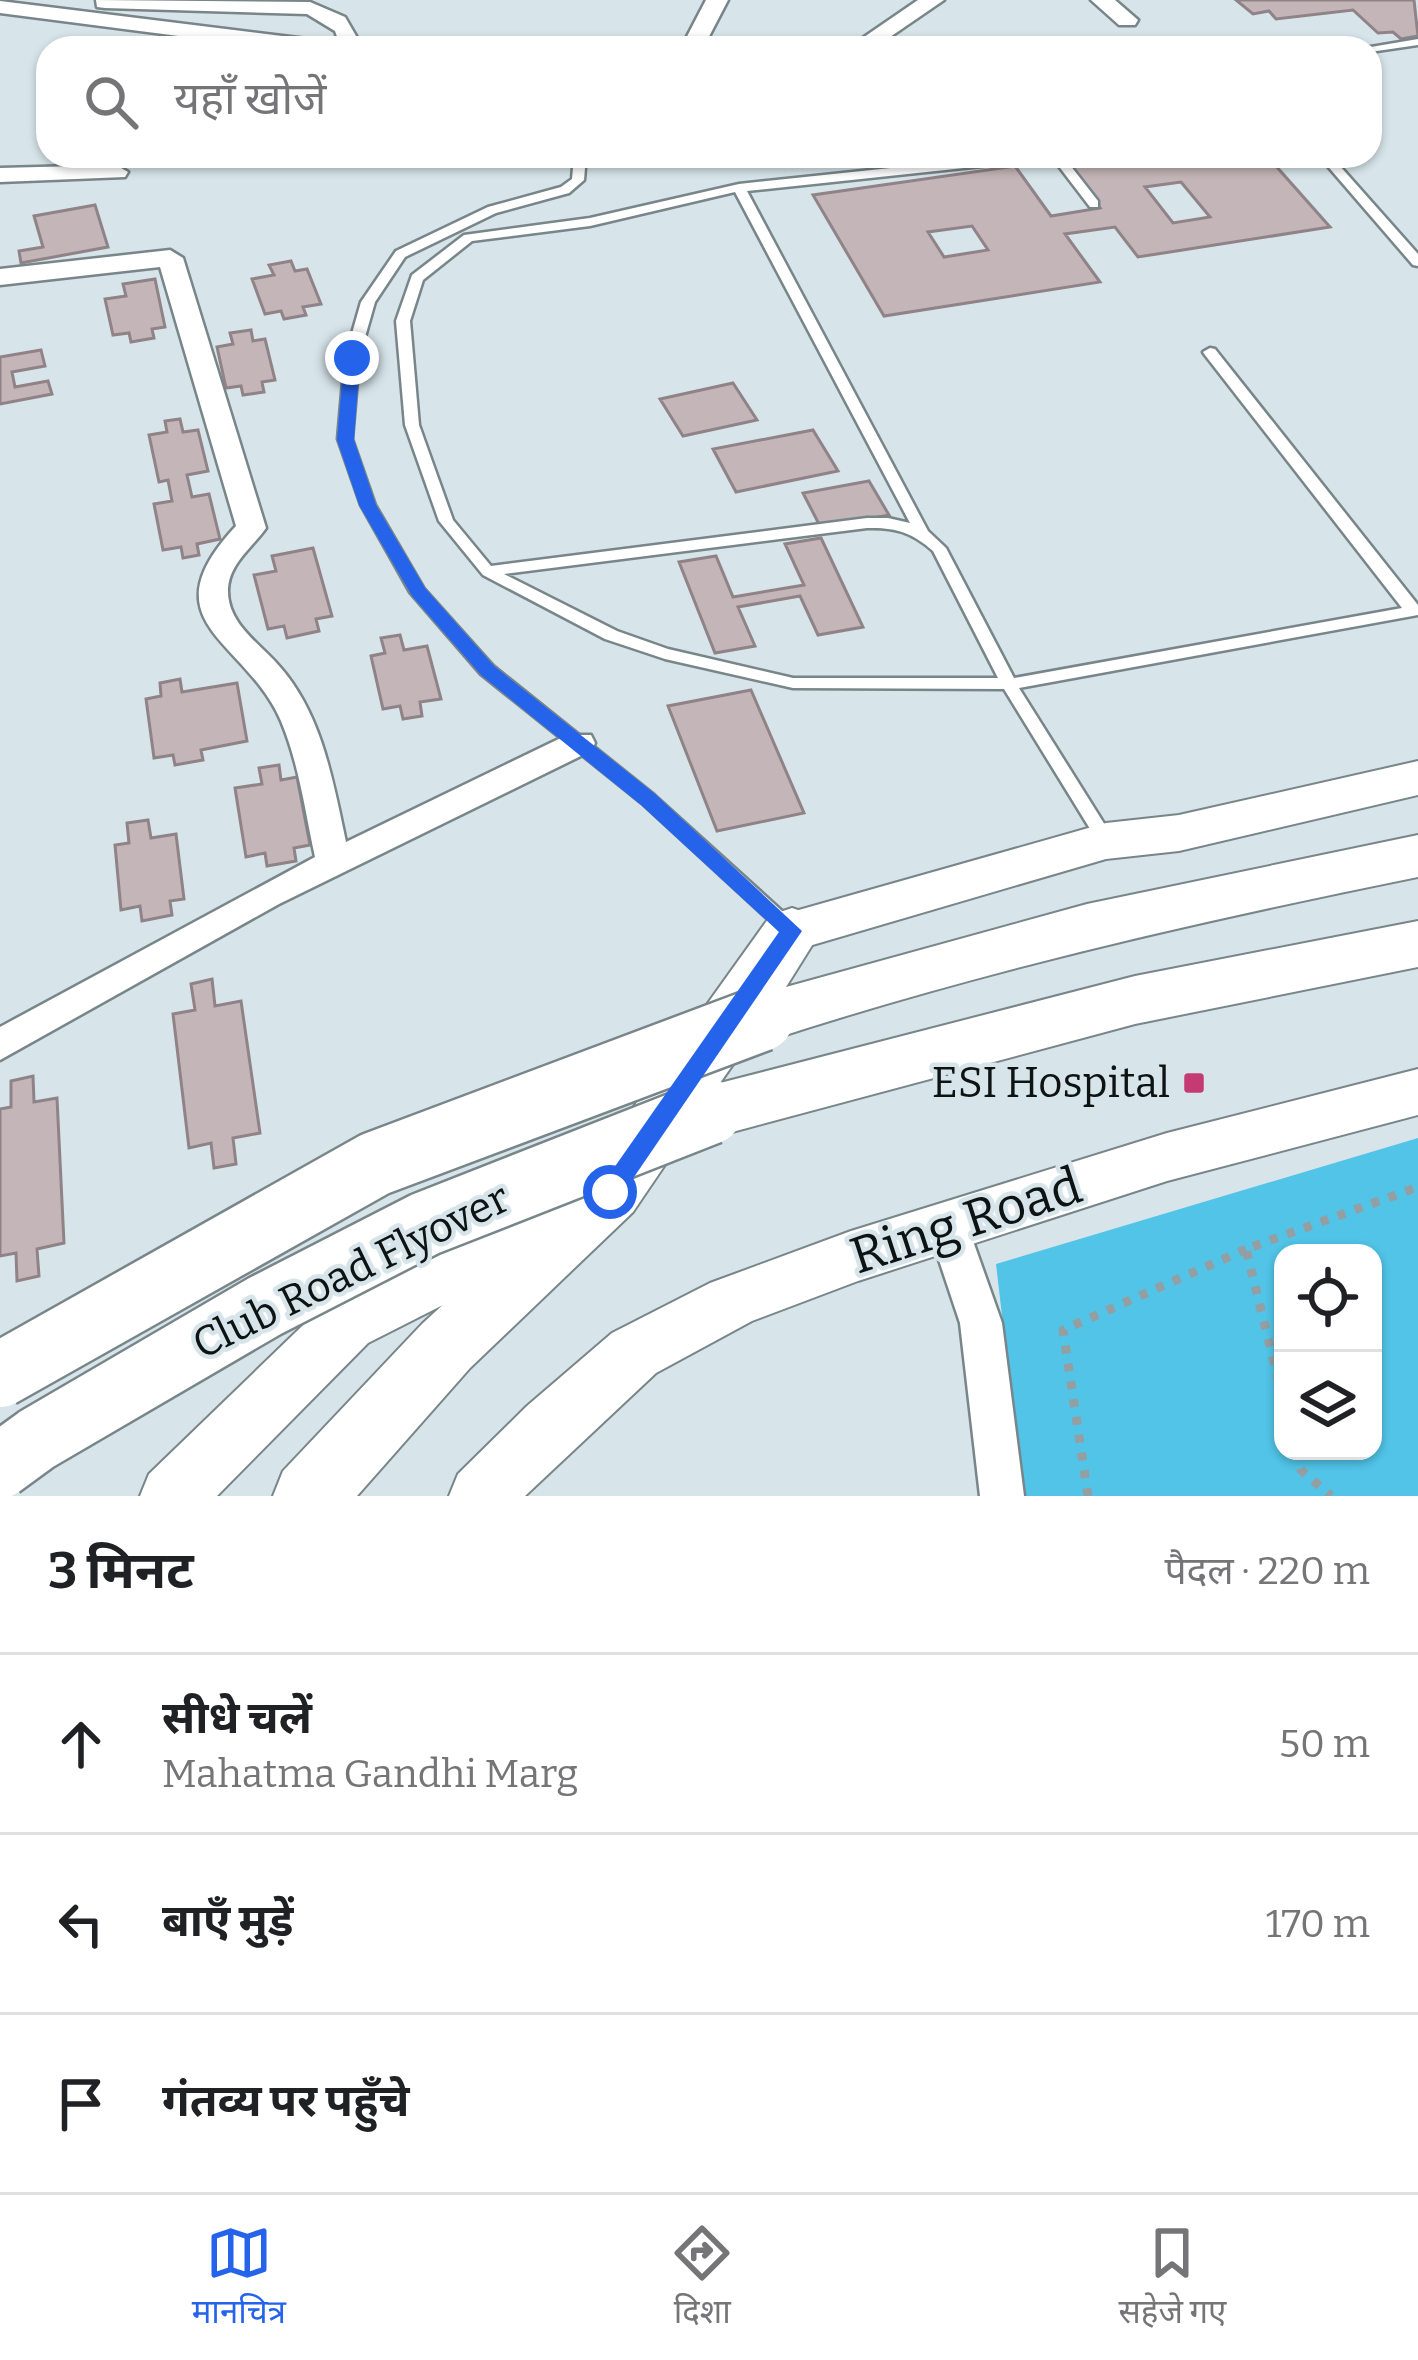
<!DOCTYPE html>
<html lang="hi">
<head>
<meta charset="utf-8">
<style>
	:root { --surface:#fff; --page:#f6f6f6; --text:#202124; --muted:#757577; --line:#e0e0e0; --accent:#2563eb }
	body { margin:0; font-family:Bitter,"Noto Sans Devanagari",serif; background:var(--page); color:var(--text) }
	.controls { position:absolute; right:36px; bottom:36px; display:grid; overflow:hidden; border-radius:24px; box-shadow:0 3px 9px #0004 }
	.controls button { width:108px; height:108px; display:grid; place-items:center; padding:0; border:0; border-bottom:3px solid var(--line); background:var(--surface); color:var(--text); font:60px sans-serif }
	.stop { position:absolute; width:36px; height:36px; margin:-27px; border:9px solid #2563eb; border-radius:50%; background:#fff }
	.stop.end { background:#2563eb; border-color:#fff; box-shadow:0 3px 12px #0008 }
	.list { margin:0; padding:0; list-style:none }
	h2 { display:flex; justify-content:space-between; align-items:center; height:156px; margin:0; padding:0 48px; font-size:51px }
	h2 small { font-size:39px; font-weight:400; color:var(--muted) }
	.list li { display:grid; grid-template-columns:78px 1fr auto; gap:36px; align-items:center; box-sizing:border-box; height:180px; padding:0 48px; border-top:3px solid var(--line) }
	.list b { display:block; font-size:45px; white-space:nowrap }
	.list p { margin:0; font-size:39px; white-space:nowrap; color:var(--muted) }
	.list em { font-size:39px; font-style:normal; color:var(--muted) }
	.icon { flex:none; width:66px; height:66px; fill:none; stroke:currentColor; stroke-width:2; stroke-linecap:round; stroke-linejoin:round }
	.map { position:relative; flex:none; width:1418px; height:1496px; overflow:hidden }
	.search { position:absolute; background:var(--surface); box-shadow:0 3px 9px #0004; left:36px; right:36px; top:36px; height:132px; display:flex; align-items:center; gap:30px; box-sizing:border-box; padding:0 42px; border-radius:36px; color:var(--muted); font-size:45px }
	.sheet { height:696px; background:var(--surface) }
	nav { display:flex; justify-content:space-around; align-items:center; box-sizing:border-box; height:168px; border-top:3px solid var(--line); background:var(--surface); font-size:33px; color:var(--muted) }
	nav a { display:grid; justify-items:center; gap:6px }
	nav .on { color:var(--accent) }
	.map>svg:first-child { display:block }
</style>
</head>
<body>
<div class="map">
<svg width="1418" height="1496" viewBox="0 0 1418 1496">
	<rect width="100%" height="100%" fill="#d7e5ea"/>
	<path fill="#51c4e7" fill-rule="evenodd" d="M1418 1138V1496H1023L996 1264ZM1283 1253H1373V1451H1283Z"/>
	<path fill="#c3b5b8" stroke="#908387" stroke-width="3" fill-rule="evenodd" d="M1236 0H1414L1418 36 1401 39 1393 32 1378 33 1353 10 1276 19 1269 11 1253 14Z
		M1107 156H1267L1330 227 1138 257 1115 227 1065 234 1100 282 884 316 813 195 1015 166 1051 216 1100 208 1065 162ZM1181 182 1210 217 1173 223 1145 187ZM972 226 988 250 944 257 928 232Z
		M95 205 108 247 21 263 19 251 43 247 34 216Z
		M291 261 295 271 307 269 321 304 303 307 306 315 284 319 281 311 265 314 252 279 274 275 269 265Z
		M155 279 165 327 152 329 154 338 131 342 129 333 113 335 105 299 126 296 123 284Z
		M251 330 253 341 265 339 275 380 262 382 264 392 243 395 241 386 226 388 217 347 233 344 230 333Z
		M41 350 45 366 12 372 15 387 48 381 52 394 0 404V357Z
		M733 383 757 420 683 436 660 399Z
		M180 419 183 432 198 430 208 471 187 475 192 497 209 494 220 539 197 544 199 555 183 558 181 547 163 550 154 504 172 501 168 480 159 482 149 435 167 432 165 421Z
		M813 430 838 471 736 492 713 449Z
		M869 481 889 515 821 528 803 493Z
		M821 538 863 627 818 635 800 596 738 607 755 646 715 653 679 562 716 556 733 597 804 585 785 544Z
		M313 548 332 616 316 619 319 631 287 638 284 626 268 629 254 575 276 571 272 556Z
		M400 635 404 650 427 646 441 699 420 702 422 716 403 719 400 706 383 709 371 656 385 653 381 638Z
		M180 679 182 692 237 683 247 741 201 750 203 760 175 765 173 755 154 758 146 699 161 696 160 683Z
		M751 690 804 813 717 831 668 706Z
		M279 765 281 780 297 777 310 845 294 848 296 861 267 866 265 853 246 857 235 788 262 784 259 768Z
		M148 820 151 838 176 834 184 899 170 901 172 915 142 921 140 906 121 910 115 845 129 843 127 823Z
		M212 979 215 1006 241 1001 260 1133 233 1138 236 1164 214 1168 211 1143 189 1148 173 1014 195 1010 191 984Z
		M33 1076 34 1102 57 1098 64 1243 37 1249 39 1276 17 1281 16 1253 0 1256V1109L11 1107V1081Z"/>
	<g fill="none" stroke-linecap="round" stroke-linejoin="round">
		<defs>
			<path id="lane" d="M1418 39V45L1370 52V48H1365Z
				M574 156H586L584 180 569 193 496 213 405 257 375 302 359 358 352 439 375 505 424 589 493 666 654 795 793 921 796 926 793 931H781L642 803 481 674 410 592 361 505 338 439 345 358 361 302 396 251 488 207 561 187 572 179Z
				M1005 156H1044L1038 160 747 191 928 531 946 548 1014 678 1402 608 1205 355 1203 352 1210 348 1215 349 1418 605V615L1019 688 1115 841 1112 845H1100L1004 689 793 688 665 659 605 639 483 575 439 521 405 425 396 321 412 275 464 235 590 218 739 184ZM735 192 910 523 888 518H867L491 566 453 520 419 425 410 321 423 280 472 241 590 226ZM867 528C894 527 912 532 933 551L998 678H793L668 649 617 631 504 574Z
				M1051 156H1063L1098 201V207H1090Z
				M1319 156H1331L1418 254V266L1413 265Z"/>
			<path id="street" d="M96 0 310 2 345 17 363 48H341L335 31 307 14 105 8 97 7Z
				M706 0H728L703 48H681Z
				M918 0H944L874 48H848Z
				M1091 0H1115L1138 20 1135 25H1119Z
				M0 1 323 41 334 48H271L0 13Z
				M116 165 128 172 125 177 0 182V168Z
				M170 250 183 258 266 528C252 548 228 564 228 591 228 625 261 644 280 667 322 715 333 781 346 842L567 735H591L595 743 591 751 279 904 0 1060V1027L315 857C305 811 299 764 281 721 245 638 145 624 236 526L160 267 0 285V269Z
				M948 1210 962 1215 968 1227 1002 1323 1024 1496H980L960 1323 928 1227 934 1215Z"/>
			<path id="secondary" d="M1418 761V795L1179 851 1106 859 792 951 774 945 766 931 774 917 1106 823 1179 815Z
				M1418 1069V1115L1167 1181 858 1281 752 1321 656 1373 525 1496H449L458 1474 527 1406 612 1333 710 1283 851 1231 1167 1133Z
				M568 1188 589 1195 597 1213 589 1231 368 1343 217 1496H140L149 1474 324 1305Z"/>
			<path id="primary" d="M1418 835V877C1196 922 976 972 761 1043L750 1040 720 1083 1135 976 1418 921V967L1135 1024 710 1138 688 1131 633 1212 470 1368 357 1496H273L283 1471 422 1324 587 1172 771 915 792 908 813 915 821 931 786 987 1087 904Z"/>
		</defs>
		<use href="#lane" stroke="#788589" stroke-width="5"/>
		<use href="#street" stroke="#788589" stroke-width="5"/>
		<use href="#secondary" stroke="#788589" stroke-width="4"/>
		<use href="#primary" stroke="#788589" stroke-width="4"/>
		<path stroke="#949fa3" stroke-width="9" stroke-dasharray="8 10" stroke-linecap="butt" d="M1283 1399 1246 1249 1418 1187
			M1296 1451 1301 1470 1331 1496
			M1088 1496 1063 1330 1246 1249"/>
		<use href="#lane" fill="#fff" fill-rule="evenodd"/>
		<use href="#street" fill="#fff" fill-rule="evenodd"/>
		<use href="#secondary" fill="#fff" fill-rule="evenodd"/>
		<use href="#primary" fill="#fff" fill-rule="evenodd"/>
		<defs>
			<path id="primary-bridge" d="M0 1375 375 1164 761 1019
				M0 1466 37 1439 265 1306 425 1224 710 1112"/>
		</defs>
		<use href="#primary-bridge" stroke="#788589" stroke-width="69" stroke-linecap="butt"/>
		<use href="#primary-bridge" stroke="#fff" stroke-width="64"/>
	</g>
	<path fill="#2563eb" d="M352 353 360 358 354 440 376 505 425 588 494 666 655 794 802 931 619 1199 610 1202 599 1192 602 1185 779 932 641 805 481 675 412 596 359 505 337 440 344 358Z"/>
	<rect fill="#c43a72" stroke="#d7e5ea" stroke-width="4.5" x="1182" y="1071" width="24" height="24" rx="6"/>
	<g text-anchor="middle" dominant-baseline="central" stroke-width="9" stroke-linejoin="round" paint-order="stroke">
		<g font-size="42" fill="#0d1213" stroke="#d7e5ea" text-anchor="end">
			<text x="1170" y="1083">ESI Hospital</text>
		</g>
		<g font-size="42" fill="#0d1213" stroke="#d7e5ea">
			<text transform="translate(351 1271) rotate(-26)">Club Road Flyover</text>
		</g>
		<g font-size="51" fill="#0d1213" stroke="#d7e5ea">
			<text transform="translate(966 1221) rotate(-18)">Ring Road</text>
		</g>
	</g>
</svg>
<div class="controls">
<button><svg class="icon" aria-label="locate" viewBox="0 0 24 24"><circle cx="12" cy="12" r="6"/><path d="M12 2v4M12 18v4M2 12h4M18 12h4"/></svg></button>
<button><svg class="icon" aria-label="layers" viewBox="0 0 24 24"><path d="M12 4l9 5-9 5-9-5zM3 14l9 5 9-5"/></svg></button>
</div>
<div class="stop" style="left:610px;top:1192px"></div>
<div class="stop end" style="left:352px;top:358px"></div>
<div class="search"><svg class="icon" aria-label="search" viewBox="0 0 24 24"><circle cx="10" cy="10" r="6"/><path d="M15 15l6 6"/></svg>यहाँ खोजें</div>
</div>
<section class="sheet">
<h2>3 मिनट<small>पैदल · 220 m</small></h2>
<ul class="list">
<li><svg class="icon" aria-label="ahead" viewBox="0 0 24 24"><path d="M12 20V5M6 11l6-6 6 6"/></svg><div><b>सीधे चलें</b><p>Mahatma Gandhi Marg</p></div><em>50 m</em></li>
<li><svg class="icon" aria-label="left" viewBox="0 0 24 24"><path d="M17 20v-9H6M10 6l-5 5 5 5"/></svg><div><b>बाएँ मुड़ें</b></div><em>170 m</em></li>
<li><svg class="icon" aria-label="arrive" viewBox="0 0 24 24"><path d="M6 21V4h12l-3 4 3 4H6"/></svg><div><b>गंतव्य पर पहुँचे</b></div></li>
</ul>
</section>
<nav>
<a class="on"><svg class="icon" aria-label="map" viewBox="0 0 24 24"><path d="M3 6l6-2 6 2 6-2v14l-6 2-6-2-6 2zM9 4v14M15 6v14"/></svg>मानचित्र</a>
<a><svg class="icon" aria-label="directions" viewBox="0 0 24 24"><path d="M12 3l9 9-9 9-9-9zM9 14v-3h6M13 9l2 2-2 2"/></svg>दिशा</a>
<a><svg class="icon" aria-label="saved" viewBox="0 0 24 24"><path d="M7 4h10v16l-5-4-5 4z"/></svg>सहेजे गए</a>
</nav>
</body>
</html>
